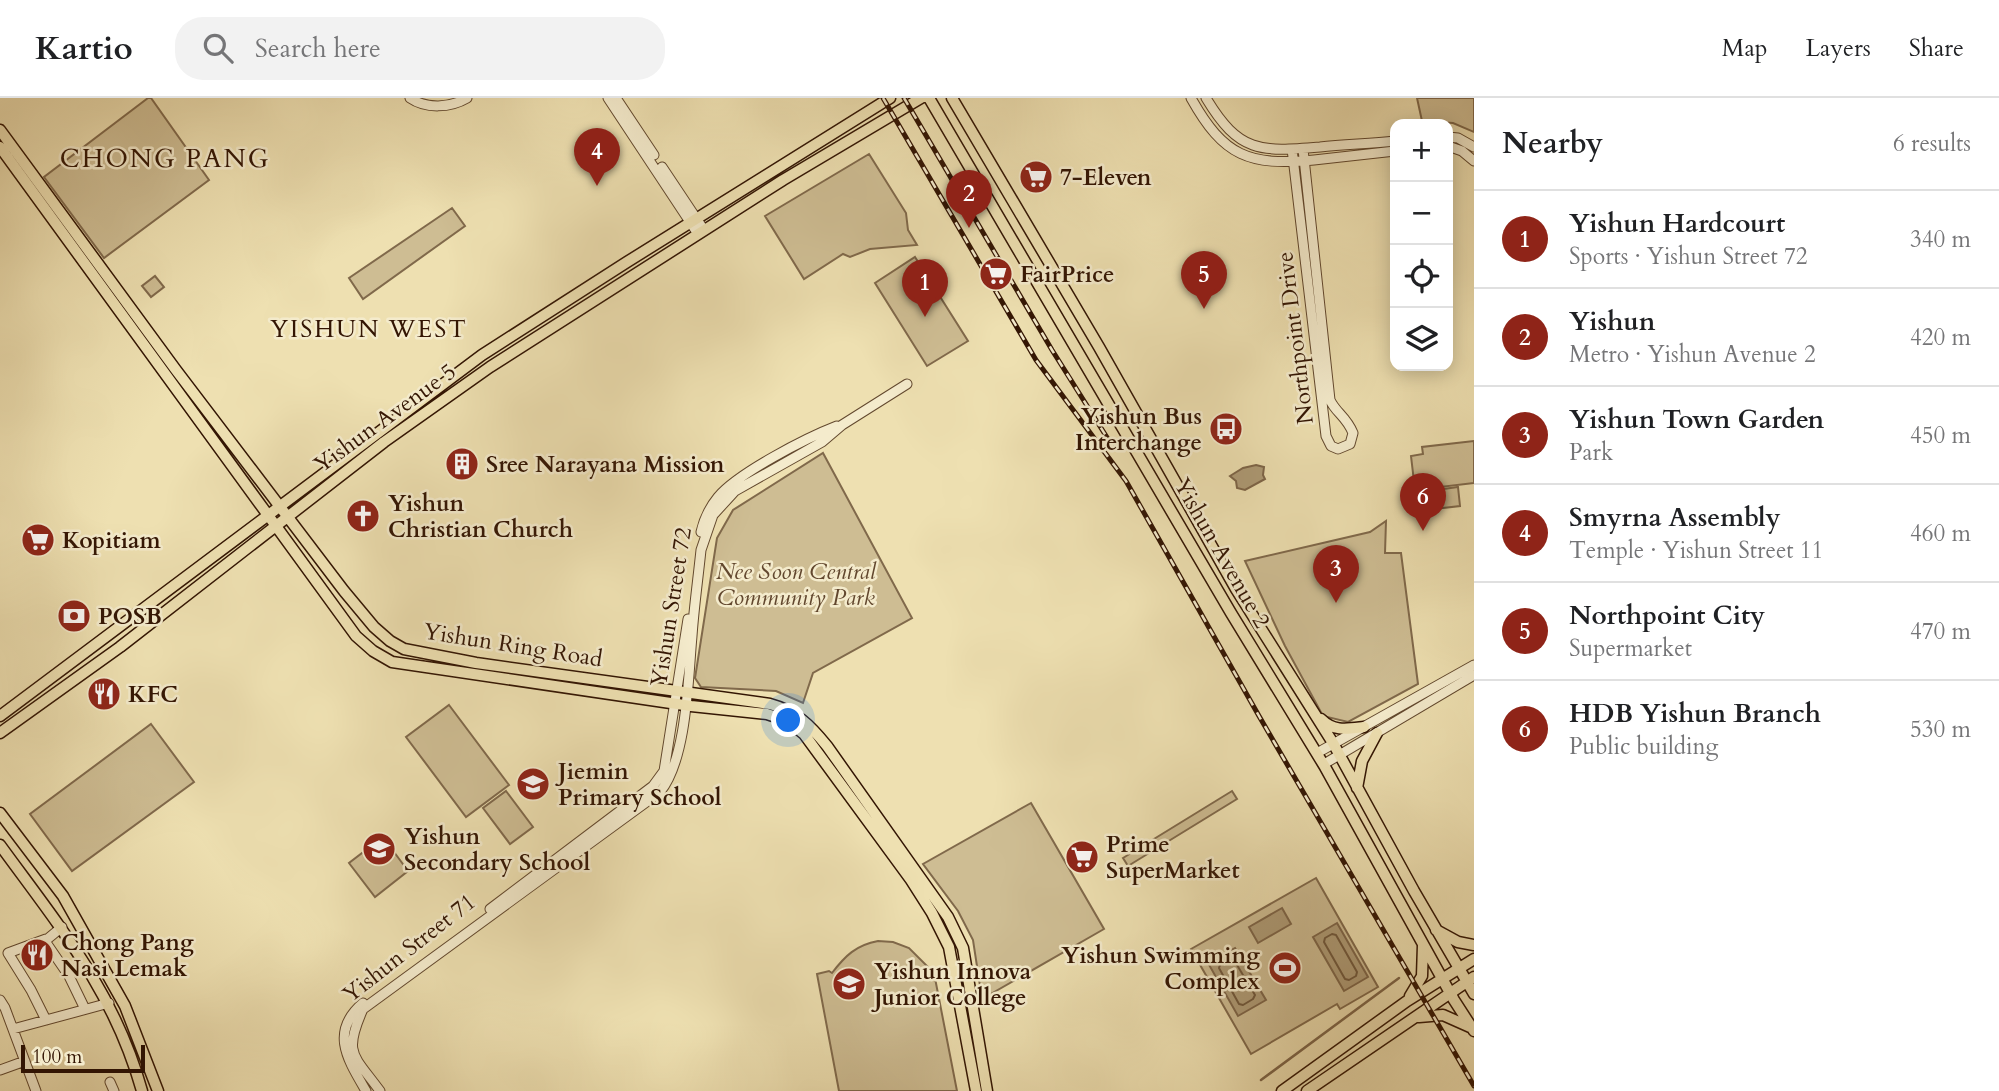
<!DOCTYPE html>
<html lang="en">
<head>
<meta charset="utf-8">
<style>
	:root { --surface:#fff; --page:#f2f2f2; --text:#202124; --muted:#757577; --line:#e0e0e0; --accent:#8f2418 }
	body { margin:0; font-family:Cardo,serif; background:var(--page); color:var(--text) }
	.controls { position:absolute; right:21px; top:21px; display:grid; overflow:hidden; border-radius:14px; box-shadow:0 4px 18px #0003 }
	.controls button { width:63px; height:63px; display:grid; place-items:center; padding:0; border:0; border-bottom:2px solid var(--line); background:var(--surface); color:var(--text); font:35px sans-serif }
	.scale { position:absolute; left:21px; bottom:18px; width:124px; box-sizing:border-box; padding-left:7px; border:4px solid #331503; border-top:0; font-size:19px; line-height:24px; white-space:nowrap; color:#331503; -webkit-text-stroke:5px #f4ebcc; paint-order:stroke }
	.you { position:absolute; left:789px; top:623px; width:24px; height:24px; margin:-18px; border:5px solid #fff; border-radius:50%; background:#1a73e8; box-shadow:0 0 0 10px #1a73e833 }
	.badge { display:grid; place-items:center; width:46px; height:46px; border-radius:50%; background:var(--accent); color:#fff; font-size:23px; font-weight:700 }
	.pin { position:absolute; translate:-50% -58px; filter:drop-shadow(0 2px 4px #0008) }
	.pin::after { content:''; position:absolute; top:37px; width:24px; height:21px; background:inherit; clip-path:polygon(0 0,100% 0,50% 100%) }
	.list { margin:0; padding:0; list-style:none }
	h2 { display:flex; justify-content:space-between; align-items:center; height:91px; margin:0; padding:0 28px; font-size:30px }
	h2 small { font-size:23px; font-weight:400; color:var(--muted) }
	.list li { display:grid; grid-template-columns:46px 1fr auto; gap:21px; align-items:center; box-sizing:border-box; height:98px; padding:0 28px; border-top:2px solid var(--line) }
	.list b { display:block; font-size:26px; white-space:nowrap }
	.list p { margin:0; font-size:23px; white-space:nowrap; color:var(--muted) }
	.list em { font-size:23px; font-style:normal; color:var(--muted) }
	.icon { flex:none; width:38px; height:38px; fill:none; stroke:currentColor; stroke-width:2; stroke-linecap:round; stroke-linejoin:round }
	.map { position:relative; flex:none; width:1474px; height:993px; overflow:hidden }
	header { display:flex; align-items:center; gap:42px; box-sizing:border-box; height:98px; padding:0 35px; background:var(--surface); border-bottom:2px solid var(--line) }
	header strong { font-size:33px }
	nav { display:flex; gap:38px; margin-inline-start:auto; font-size:24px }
	.search { width:490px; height:63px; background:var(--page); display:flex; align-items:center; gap:18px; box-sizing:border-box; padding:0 24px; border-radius:28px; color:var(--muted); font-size:26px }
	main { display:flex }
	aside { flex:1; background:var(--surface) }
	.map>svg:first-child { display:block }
</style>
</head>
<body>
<header>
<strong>Kartio</strong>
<div class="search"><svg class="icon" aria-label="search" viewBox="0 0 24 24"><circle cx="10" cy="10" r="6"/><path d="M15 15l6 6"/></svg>Search here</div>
<nav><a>Map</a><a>Layers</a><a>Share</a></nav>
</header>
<main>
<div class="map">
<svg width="1474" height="993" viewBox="0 0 1474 993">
	<rect width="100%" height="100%" fill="#eee0b1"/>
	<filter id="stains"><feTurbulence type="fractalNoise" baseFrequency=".00286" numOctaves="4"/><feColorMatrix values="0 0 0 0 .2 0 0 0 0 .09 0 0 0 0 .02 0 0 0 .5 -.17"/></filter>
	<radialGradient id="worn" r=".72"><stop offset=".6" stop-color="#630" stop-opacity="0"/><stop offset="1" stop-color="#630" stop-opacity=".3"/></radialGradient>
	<path fill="#cebd93" stroke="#80694b" stroke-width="2" d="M148 0H151L209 82 104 160 44 79Z
		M1417 0H1474V34L1453 25 1422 23Z
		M869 56 906 115 908 132 917 147 870 151 850 159 843 156 804 181 765 118Z
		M452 110 465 128 363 201 349 180Z
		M915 159 968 243 927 268 875 185Z
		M155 178 164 189 151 199 142 188Z
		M1474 343V385L1415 392 1411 358 1423 356 1422 349Z
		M823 355 912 520 813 575 803 605 776 593 701 589 695 580 717 440 733 412Z
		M1458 389 1460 408 1417 413 1414 395Z
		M1386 423 1385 455H1401L1418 586 1348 624 1323 618 1285 548 1245 463 1370 434Z
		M449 607 509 687 466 719 406 639Z
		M151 626 194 684 72 773 30 716Z
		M506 693 533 729 510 746 483 710Z
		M1232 693 1237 701 1128 768 1123 760Z
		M1031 705 1104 831 982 901 973 842 958 813 923 766Z
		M383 739 408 773 375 799 349 765Z
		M1316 780 1378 889 1340 911 1337 906 1251 956 1191 851Z
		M878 843 893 844 909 850 934 875 957 993H839L817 876 829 873 832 875C845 858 856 847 878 843Z"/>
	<path fill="#ae9b76" stroke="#7d6548" stroke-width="2" d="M1256 367 1264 369 1263 377 1265 381 1245 392 1237 390 1236 383 1230 378 1243 370Z
		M1282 810 1291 826 1258 845 1249 829Z
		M1337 825 1368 879 1344 893 1313 839Z
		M1235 850 1266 902 1238 918 1208 865Z"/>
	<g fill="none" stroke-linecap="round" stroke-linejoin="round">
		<path stroke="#70583c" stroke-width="2" d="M1332 836 1336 837 1357 874 1356 878 1349 882 1345 881 1324 844 1325 840Z
			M1230 861 1234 862 1255 897 1253 901 1243 907 1239 906 1219 870 1220 867Z"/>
		<path stroke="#7d6548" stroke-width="2.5" d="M1261 982 1399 880"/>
		<defs>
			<path id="minor" d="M410 0C426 11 450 10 467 0
				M608 0 698 136
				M616 0 654 57
				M1191 0C1224 59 1249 68 1314 62 1341 59 1368 56 1395 53
				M1206 0C1239 55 1260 54 1320 49 1345 46 1370 46 1395 43
				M1448 39 1458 40 1474 49
				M1448 48 1462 53 1474 63
				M1292 51 1326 338 1331 348 1338 351 1350 346 1353 335C1346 318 1336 315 1330 302L1303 51
				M662 69 704 132
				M701 434C704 421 709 410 718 399 738 375 806 340 837 328
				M1317 655 1474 567
				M1324 666 1474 577
				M490 811 653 688 664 673 688 521
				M62 829 45 843 69 878 85 911
				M0 902 5 910 36 993
				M363 905C329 934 348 962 366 993
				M46 922 31 892 8 855 46 841
				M13 931 109 905
				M0 972 25 963
				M110 984 114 993
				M380 993C353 956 343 956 363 911L660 694C687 661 688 581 692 538 694 509 698 481 701 452L713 417 735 393 822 344 842 327 907 286"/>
			<path id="major" d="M929 0 1231 515 1325 669 1454 902 1474 933
				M952 0 1099 249 1236 491 1333 645 1414 793 1474 896
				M0 32 176 272 344 493 374 529 390 543 404 551 476 565 770 606C796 613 810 627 827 648L948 819 963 850 987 993
				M0 49 356 538 373 553 392 564 691 608 767 616 788 623 804 636 911 782 932 815 949 849 976 993
				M0 618 482 257 627 164 890 0
				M1321 621C1334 634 1347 631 1364 629
				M0 635 120 549 384 344 490 269 783 82 921 0
				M1357 690 1362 663 1377 635
				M0 715 63 798 125 908 158 993
				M0 747C59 828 114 893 142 993
				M1436 832 1458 844 1474 847
				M1410 898 1422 878 1423 847
				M1419 919 1443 917 1470 929
				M1282 993 1407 903 1474 861
				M1307 993 1474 879"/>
		</defs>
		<use href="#minor" stroke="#62482e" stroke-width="11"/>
		<use href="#major" stroke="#331503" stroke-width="13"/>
		<use href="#minor" stroke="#f4ebcc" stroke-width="9"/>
		<use href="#major" stroke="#eee0b1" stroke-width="10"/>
		<defs>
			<path id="rail" d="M883 0 1036 262 1126 383 1259 618 1474 988
				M904 0 1052 252 1113 349"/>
		</defs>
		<use href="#rail" stroke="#331503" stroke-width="5"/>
		<use href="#rail" stroke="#f4ebcc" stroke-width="2.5" stroke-dasharray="8" stroke-linecap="butt"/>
	</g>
	<defs>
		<symbol id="supermarket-disc" viewBox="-11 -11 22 22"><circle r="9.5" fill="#8f2418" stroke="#f4ebcc"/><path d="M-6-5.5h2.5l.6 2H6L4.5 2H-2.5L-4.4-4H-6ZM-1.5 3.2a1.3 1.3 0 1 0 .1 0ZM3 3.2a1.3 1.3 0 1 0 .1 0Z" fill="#fff"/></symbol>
		<symbol id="bus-disc" viewBox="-11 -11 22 22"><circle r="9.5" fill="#8f2418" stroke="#f4ebcc"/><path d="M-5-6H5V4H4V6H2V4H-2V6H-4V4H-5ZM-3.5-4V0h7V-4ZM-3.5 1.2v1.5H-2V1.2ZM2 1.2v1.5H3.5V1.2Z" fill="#fff"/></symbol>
		<symbol id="building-disc" viewBox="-11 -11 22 22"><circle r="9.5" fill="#8f2418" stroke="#f4ebcc"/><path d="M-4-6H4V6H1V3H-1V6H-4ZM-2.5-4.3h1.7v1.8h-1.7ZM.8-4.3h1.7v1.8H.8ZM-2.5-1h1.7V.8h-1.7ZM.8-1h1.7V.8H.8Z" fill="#fff"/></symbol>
		<symbol id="church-disc" viewBox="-11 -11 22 22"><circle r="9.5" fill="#8f2418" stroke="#f4ebcc"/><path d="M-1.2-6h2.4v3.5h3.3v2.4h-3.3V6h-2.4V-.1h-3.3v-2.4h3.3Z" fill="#fff"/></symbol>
		<symbol id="bank-disc" viewBox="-11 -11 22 22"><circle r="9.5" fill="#8f2418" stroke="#f4ebcc"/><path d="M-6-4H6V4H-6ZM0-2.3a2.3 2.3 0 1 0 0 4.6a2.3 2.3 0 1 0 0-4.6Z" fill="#fff"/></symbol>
		<symbol id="restaurant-disc" viewBox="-11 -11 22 22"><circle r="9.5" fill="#8f2418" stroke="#f4ebcc"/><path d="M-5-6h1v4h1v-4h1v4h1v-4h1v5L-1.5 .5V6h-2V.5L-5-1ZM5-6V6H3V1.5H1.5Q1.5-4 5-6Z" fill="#fff"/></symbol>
		<symbol id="school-disc" viewBox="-11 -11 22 22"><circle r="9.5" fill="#8f2418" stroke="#f4ebcc"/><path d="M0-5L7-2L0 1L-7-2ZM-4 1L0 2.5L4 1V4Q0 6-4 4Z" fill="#fff"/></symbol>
		<symbol id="stadium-disc" viewBox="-11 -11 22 22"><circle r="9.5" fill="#8f2418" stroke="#f4ebcc"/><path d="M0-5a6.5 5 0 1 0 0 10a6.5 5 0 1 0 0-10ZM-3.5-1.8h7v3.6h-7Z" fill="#fff"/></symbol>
		<symbol id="university-disc" viewBox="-11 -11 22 22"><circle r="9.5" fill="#8f2418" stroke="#f4ebcc"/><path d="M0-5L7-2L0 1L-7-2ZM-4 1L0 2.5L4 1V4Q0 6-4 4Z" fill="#fff"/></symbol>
	</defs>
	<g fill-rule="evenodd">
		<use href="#supermarket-disc" x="1017" y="60" width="38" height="38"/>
		<use href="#supermarket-disc" x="977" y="157" width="38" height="38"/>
		<use href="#bus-disc" x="1207" y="312" width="38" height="38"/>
		<use href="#building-disc" x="443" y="347" width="38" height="38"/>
		<use href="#church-disc" x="344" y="399" width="38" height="38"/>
		<use href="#supermarket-disc" x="19" y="423" width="38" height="38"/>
		<use href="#bank-disc" x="55" y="499" width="38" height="38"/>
		<use href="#restaurant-disc" x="85" y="577" width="38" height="38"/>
		<use href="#school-disc" x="514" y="667" width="38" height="38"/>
		<use href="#school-disc" x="360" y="732" width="38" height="38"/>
		<use href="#supermarket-disc" x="1063" y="740" width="38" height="38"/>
		<use href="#restaurant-disc" x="18" y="838" width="38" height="38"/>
		<use href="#stadium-disc" x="1266" y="851" width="38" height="38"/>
		<use href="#university-disc" x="830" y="867" width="38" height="38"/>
	</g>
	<g text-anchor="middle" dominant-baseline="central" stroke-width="5" stroke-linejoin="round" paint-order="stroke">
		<g font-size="23" font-weight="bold" fill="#331503" stroke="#f4ebcc" text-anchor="start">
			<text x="1060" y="79">7-Eleven</text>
			<text x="1020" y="176">FairPrice</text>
			<text x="1202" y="318" text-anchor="end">Yishun Bus<tspan x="1202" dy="26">Interchange</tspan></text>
			<text x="486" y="366">Sree Narayana Mission</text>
			<text x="388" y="405">Yishun<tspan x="388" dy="26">Christian Church</tspan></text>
			<text x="62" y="442">Kopitiam</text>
			<text x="98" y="518">POSB</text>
			<text x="128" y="596">KFC</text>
			<text x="558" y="673">Jiemin<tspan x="558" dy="26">Primary School</tspan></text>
			<text x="404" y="738">Yishun<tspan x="404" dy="26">Secondary School</tspan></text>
			<text x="1106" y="746">Prime<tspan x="1106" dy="26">SuperMarket</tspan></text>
			<text x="61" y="844">Chong Pang<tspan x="61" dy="26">Nasi Lemak</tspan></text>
			<text x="1260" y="857" text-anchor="end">Yishun Swimming<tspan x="1260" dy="26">Complex</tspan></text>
			<text x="874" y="873">Yishun Innova<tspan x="874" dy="26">Junior College</tspan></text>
		</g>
		<g font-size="23" fill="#331503" stroke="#f4ebcc">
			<text transform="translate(1295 240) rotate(-97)">Northpoint Drive</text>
			<text transform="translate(385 320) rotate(-36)">Yishun Avenue 5</text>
			<text transform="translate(1222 455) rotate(60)">Yishun Avenue 2</text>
			<text transform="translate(671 509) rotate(-81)">Yishun Street 72</text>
			<text transform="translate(513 547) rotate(9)">Yishun Ring Road</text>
			<text transform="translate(409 850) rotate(-38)">Yishun Street 71</text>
		</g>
		<g font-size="23" font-style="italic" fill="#62472e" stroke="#f4ebcc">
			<text x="796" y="473">Nee Soon Central<tspan x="796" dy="26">Community Park</tspan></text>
		</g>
		<g font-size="24" letter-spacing="2" fill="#331503" stroke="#f4ebcc">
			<text x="369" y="231">YISHUN WEST</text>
		</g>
		<g font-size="26" letter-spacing="2" fill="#331503" stroke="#f4ebcc">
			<text x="165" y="60">CHONG PANG</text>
		</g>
	</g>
	<rect width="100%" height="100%" filter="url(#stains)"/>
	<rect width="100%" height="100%" fill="url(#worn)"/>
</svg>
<div class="controls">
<button>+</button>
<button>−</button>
<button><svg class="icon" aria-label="locate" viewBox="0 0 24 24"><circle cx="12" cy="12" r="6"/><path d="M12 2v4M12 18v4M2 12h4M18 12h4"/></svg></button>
<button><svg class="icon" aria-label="layers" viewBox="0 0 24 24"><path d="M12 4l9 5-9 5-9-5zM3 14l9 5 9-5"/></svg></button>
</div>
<div class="scale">100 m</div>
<div class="you"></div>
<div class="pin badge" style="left:925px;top:219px">1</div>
<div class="pin badge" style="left:969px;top:130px">2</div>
<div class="pin badge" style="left:1336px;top:505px">3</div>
<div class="pin badge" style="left:597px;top:88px">4</div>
<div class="pin badge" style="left:1204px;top:211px">5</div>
<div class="pin badge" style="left:1423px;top:433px">6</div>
</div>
<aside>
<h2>Nearby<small>6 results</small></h2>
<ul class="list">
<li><span class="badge">1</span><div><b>Yishun Hardcourt</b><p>Sports · Yishun Street 72</p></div><em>340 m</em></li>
<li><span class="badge">2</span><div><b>Yishun</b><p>Metro · Yishun Avenue 2</p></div><em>420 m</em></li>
<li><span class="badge">3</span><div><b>Yishun Town Garden</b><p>Park</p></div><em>450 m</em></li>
<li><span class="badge">4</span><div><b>Smyrna Assembly</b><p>Temple · Yishun Street 11</p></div><em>460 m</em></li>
<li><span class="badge">5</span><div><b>Northpoint City</b><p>Supermarket</p></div><em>470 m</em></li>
<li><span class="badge">6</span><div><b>HDB Yishun Branch</b><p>Public building</p></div><em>530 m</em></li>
</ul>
</aside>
</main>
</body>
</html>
